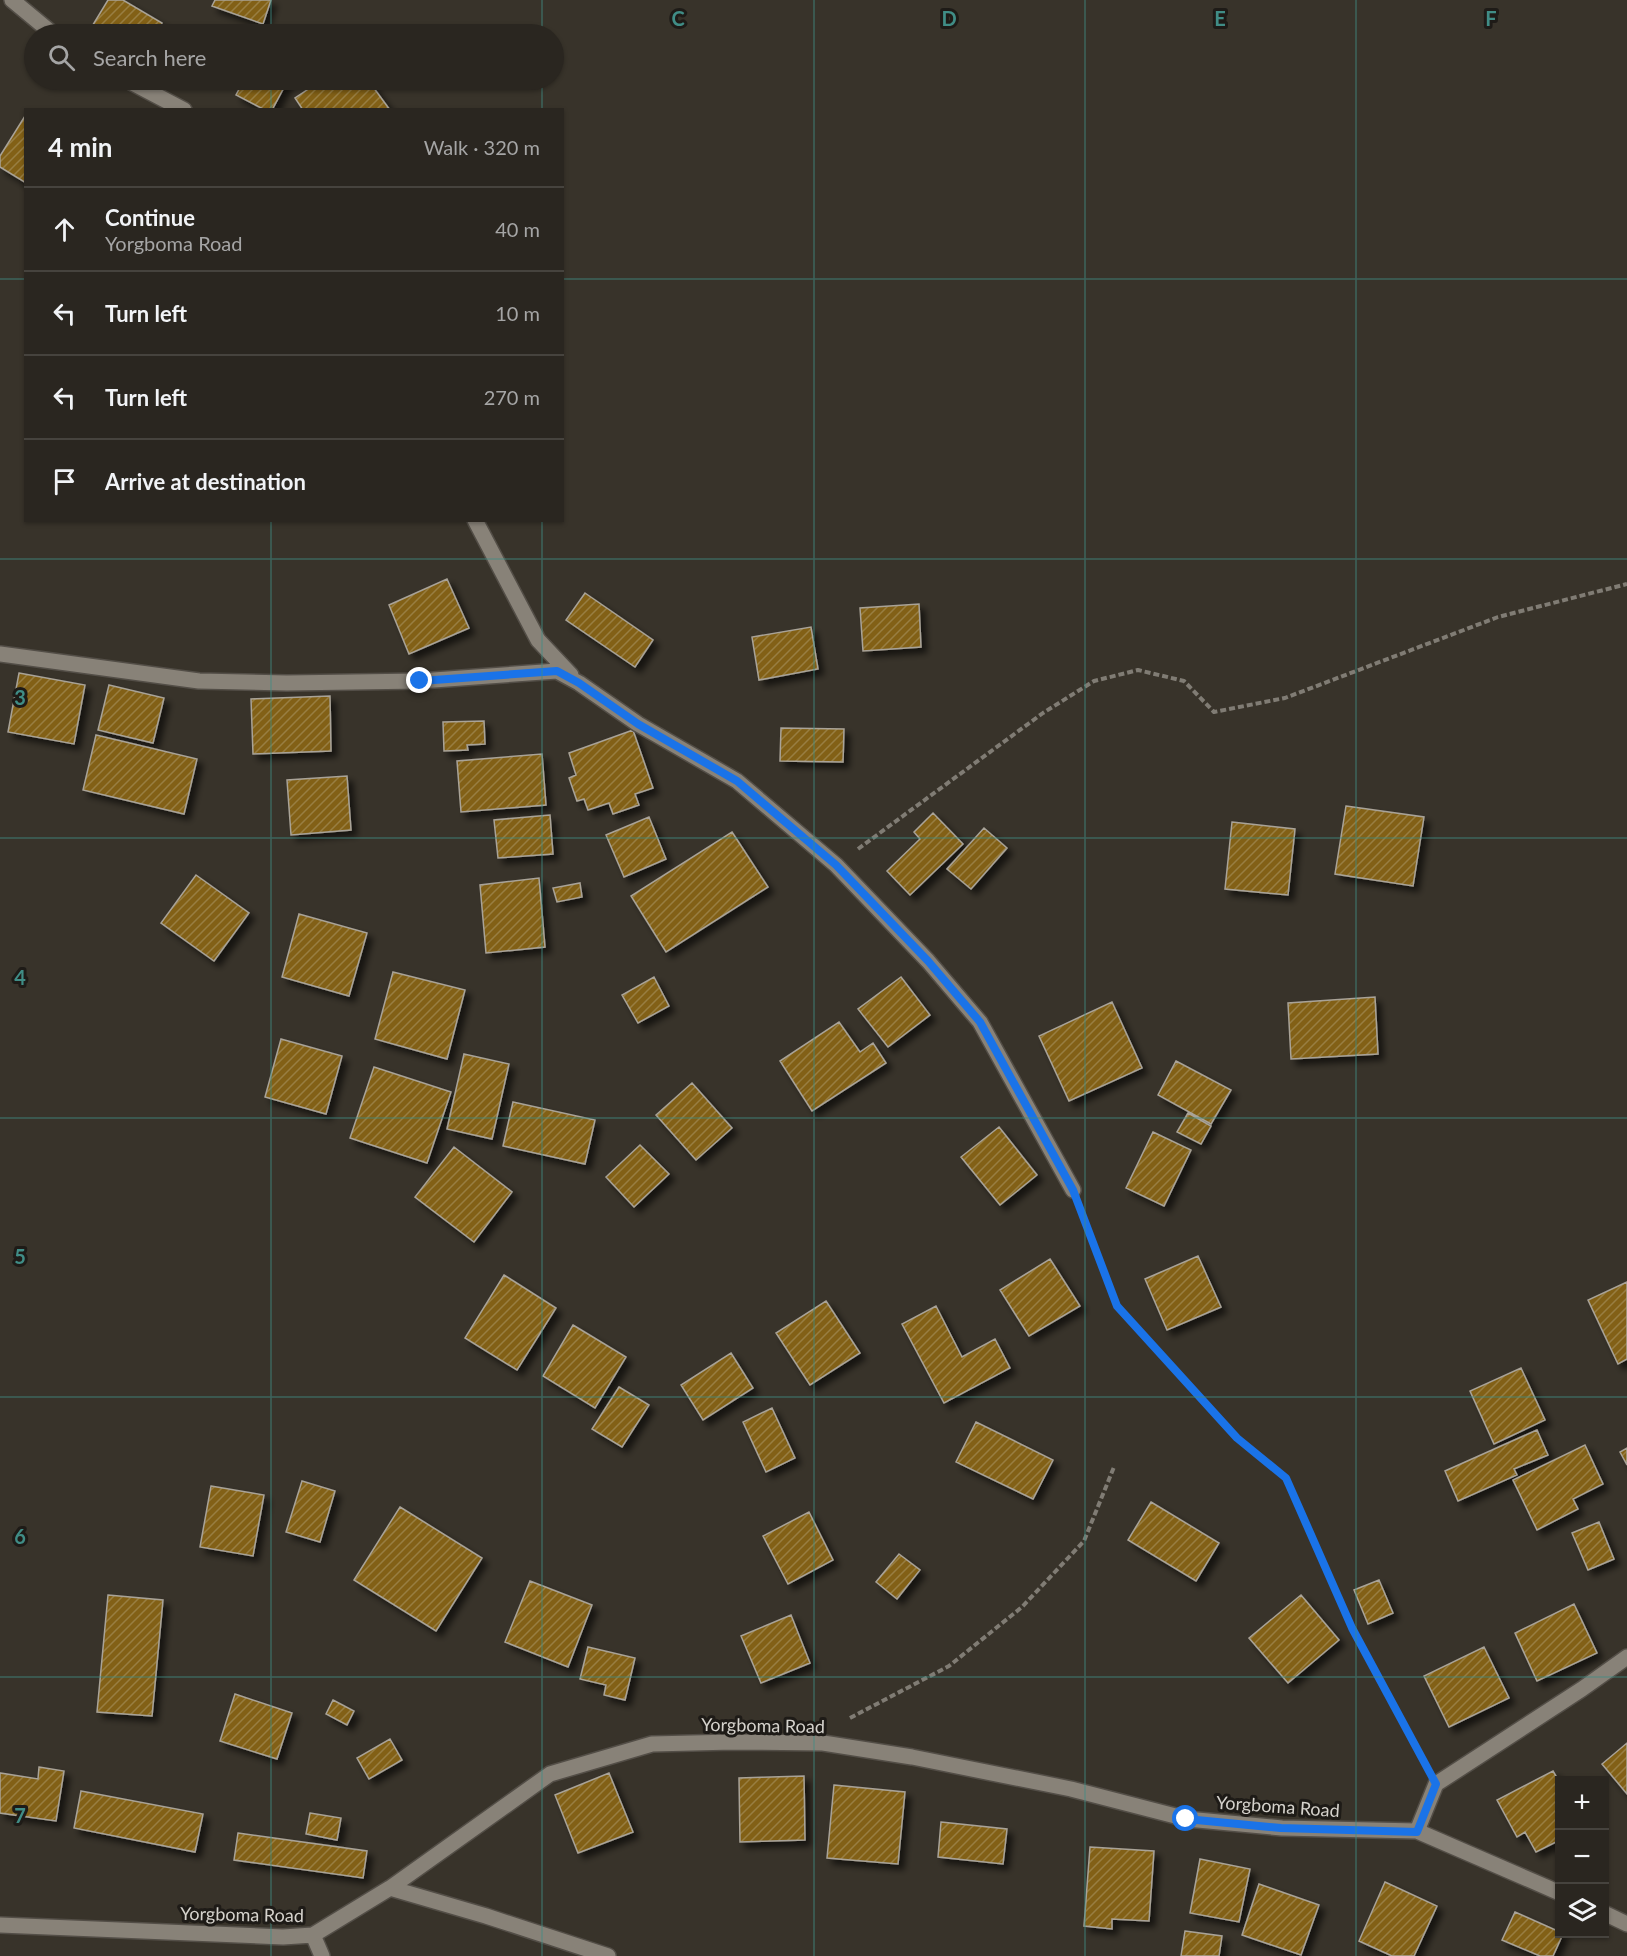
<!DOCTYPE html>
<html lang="en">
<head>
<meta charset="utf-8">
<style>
	:root { --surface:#2a2620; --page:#322e29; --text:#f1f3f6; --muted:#a5a5a5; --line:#46433e }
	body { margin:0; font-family:Lato,sans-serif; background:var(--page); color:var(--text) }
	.controls { position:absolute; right:18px; bottom:18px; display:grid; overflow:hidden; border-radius:0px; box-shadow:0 2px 4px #0004 }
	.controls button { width:54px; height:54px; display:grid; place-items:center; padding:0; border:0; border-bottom:2px solid var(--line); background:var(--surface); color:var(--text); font:30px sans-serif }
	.stop { position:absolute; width:18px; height:18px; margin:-14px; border:4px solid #1a73e8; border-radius:50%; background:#fff }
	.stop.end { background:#1a73e8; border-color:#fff; box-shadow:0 2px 6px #0008 }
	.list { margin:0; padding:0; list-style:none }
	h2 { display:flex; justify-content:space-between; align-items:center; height:78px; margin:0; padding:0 24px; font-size:26px }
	h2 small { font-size:20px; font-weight:400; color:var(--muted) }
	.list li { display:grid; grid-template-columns:39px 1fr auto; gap:18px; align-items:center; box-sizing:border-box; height:84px; padding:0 24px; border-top:2px solid var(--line) }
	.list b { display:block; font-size:22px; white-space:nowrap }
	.list p { margin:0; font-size:20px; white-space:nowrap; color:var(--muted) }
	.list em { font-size:20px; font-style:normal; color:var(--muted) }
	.icon { flex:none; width:33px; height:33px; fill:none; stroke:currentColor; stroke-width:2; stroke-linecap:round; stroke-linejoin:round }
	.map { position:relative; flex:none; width:1627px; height:1956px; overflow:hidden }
	.search { position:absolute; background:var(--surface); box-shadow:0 2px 4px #0004; left:24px; top:24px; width:540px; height:66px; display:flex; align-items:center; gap:15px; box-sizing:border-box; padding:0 21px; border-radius:33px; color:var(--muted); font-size:22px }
	.panel { position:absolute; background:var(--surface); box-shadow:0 2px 4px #0004; left:24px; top:108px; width:540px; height:414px; border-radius:0px }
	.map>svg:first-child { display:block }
</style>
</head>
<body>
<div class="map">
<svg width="1627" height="1956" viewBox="0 0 1627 1956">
	<defs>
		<pattern id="building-hatch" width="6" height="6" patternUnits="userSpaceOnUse" patternTransform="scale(1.5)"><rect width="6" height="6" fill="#826116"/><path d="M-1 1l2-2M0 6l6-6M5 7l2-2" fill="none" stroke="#987e42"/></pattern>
		<filter id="shadow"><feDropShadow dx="5.5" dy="5.5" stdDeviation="3" flood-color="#0009"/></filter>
	</defs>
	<rect width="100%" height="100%" fill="#38332a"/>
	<path fill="url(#building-hatch)" stroke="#a9a398" stroke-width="1.5" filter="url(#shadow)" d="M108 0H123L162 23 156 34H102L91 28Z
		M215 0H271L263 24 212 6Z
		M244 80H288L272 110H265L236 95Z
		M322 80H368L390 110H303L295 98Z
		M25 116H26V183L0 167V156Z
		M447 579 469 628 409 654 389 605Z
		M585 593 653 640 635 667 566 620Z
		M919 604 921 647 863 651 860 608Z
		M811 627 818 669 759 680 752 637Z
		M19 673 85 685 74 744 8 732Z
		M109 685 164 698 153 743 98 730Z
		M330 696 331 751 253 754 251 699Z
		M484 721 485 744 467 745 468 750 444 751 443 722Z
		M781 728 844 729 843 762 780 761Z
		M633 730 653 788 635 794 639 805 613 814 609 803 588 810 584 799 577 801 569 778 576 775 569 753Z
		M96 735 197 759 184 814 83 790Z
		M542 754 546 805 461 812 457 761Z
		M347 776 351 830 291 835 287 780Z
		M1346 806 1424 817 1413 886 1335 874Z
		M933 813 963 844 910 895 887 871 920 839 914 832Z
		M550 815 553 854 498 858 494 820Z
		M649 817 666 859 624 877 606 835Z
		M1232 822 1295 829 1288 895 1225 889Z
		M984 828 1007 848 971 889 947 869Z
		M732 832 768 887 666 952 631 896Z
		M196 875 249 913 214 961 161 923Z
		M539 878 545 947 486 953 480 885Z
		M580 883 582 897 557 902 553 888Z
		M299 914 367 933 349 996 282 977Z
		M393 972 465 990 447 1059 375 1039Z
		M654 977 669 1006 638 1023 622 995Z
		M901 977 930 1015 888 1047 858 1009Z
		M1375 997 1378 1054 1291 1059 1288 1003Z
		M1112 1002 1142 1068 1069 1101 1039 1036Z
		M839 1022 860 1052 873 1043 886 1063 812 1111 780 1061Z
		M281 1039 342 1056 326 1114 265 1097Z
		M464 1054 509 1064 492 1139 447 1129Z
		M1176 1061 1231 1090 1211 1124 1158 1095Z
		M374 1067 451 1092 427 1163 350 1138Z
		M692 1083 732 1128 696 1160 656 1115Z
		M513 1102 595 1120 585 1164 503 1146Z
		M1188 1113 1211 1126 1201 1144 1177 1132Z
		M999 1127 1037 1175 1000 1205 961 1157Z
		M1153 1132 1191 1150 1164 1206 1126 1188Z
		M640 1145 669 1174 634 1207 606 1177Z
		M454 1147 512 1192 474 1242 415 1197Z
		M1198 1256 1221 1307 1167 1330 1145 1279Z
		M1050 1259 1080 1306 1029 1336 1000 1290Z
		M504 1275 556 1308 517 1370 465 1338Z
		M1627 1282V1359L1618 1364 1588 1300Z
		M826 1301 860 1353 810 1385 776 1333Z
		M936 1306 962 1357 995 1339 1010 1368 944 1403 902 1324Z
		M573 1325 626 1357 595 1408 543 1376Z
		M731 1353 753 1388 703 1420 681 1385Z
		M1521 1368 1545 1420 1494 1444 1470 1391Z
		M619 1387 649 1405 622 1447 592 1429Z
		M772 1408 795 1458 766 1472 743 1422Z
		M976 1422 1053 1460 1033 1499 956 1462Z
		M1537 1430 1548 1455 1514 1469 1517 1475 1458 1501 1445 1471Z
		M1585 1445 1603 1484 1573 1499 1578 1509 1537 1530 1513 1480Z
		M1627 1448V1465L1620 1452Z
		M302 1481 335 1491 320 1542 286 1532Z
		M211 1486 264 1495 253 1556 200 1547Z
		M1151 1502 1219 1543 1196 1581 1128 1540Z
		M400 1507 482 1558 436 1631 354 1580Z
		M809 1512 833 1560 788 1584 763 1536Z
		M1599 1522 1614 1559 1588 1570 1572 1533Z
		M899 1554 920 1570 897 1599 876 1582Z
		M1379 1580 1393 1613 1368 1624 1354 1590Z
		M530 1581 592 1605 568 1667 505 1642Z
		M108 1595 163 1600 152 1716 97 1712Z
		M1301 1595 1339 1640 1288 1683 1249 1638Z
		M1574 1604 1597 1653 1537 1681 1515 1633Z
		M791 1615 810 1663 761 1683 741 1636Z
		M588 1647 635 1658 625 1700 604 1695 606 1685 580 1679Z
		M1484 1647 1509 1698 1449 1727 1424 1676Z
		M235 1694 292 1713 277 1759 220 1741Z
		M333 1700 354 1711 347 1725 326 1714Z
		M390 1739 402 1760 369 1779 357 1758Z
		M1627 1743V1794L1602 1764Z
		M39 1767 64 1771 56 1821 0 1813V1773L38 1779Z
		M1553 1771 1560 1783V1840L1536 1852 1525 1832 1517 1837 1497 1800Z
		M609 1773 633 1832 578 1853 555 1795Z
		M804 1776 805 1840 740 1842 739 1778Z
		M834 1785 905 1792 898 1864 827 1858Z
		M81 1791 203 1814 195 1852 74 1828Z
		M310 1813 341 1818 337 1840 306 1834Z
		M941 1822 1007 1829 1003 1864 938 1857Z
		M238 1833 367 1851 363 1878 234 1860Z
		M1090 1847 1154 1851 1149 1921 1112 1919V1929L1084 1926Z
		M1200 1859 1250 1869 1239 1922 1190 1913Z
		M1385 1882 1437 1906 1414 1956H1392L1359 1941Z
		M1259 1884 1319 1905 1301 1955 1242 1935Z
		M1515 1912 1560 1932V1934H1563L1553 1956H1540L1502 1940Z
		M1185 1931 1222 1936 1219 1956H1181Z"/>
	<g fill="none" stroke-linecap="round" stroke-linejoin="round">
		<defs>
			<path id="minor" d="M12 0 53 34
				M127 80 184 110
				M475 520 538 640 571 675
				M0 654 199 681 287 683 420 681 557 671 579 683 638 724 737 781 836 865 928 961 980 1022 1073 1190
				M1417 1831 1436 1784 1582 1689 1627 1657
				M390 1888 486 1916 608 1956
				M1604 1913 1627 1924
				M0 1925 283 1937 313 1935 390 1888 550 1774 652 1744 733 1742 823 1743 912 1757 1071 1789 1187 1819 1282 1828 1417 1831 1560 1893
				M313 1935 322 1956"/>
		</defs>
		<use href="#minor" stroke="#534e47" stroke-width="18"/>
		<path stroke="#807c74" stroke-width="4" stroke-dasharray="6 3" stroke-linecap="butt" d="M858 849 1043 713 1094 681 1138 670 1184 681 1214 712 1285 698 1498 617 1627 584
			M1083 1216 1117 1306 1237 1438 1286 1478 1352 1628 1423 1760
			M850 1718 949 1666 1022 1607 1084 1541 1114 1467"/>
		<use href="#minor" stroke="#888278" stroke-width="15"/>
	</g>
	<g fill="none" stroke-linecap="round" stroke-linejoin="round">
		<path stroke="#1a73e8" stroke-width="8" d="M420 681 557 671 579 683 638 724 737 781 836 865 928 961 980 1022 1073 1190 1117 1306 1237 1438 1286 1478 1352 1628 1436 1784 1417 1832 1281 1828 1186 1819"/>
	</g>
	<path fill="none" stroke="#408d86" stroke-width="1.5" stroke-opacity="0.55" d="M271 0V34M542 0V34M814 0V1956M1085 0V1956M1356 0V1956M271 80V110M542 80V110M0 279H26M562 279H1627M271 520V1956M542 520V1956M0 559H1627M0 838H1627M0 1118H1627M0 1397H1627M0 1677H1627"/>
	<g text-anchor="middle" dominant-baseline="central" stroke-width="6" stroke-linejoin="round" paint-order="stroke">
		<g font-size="18" fill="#d5d2cc" stroke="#1e1b17">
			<text transform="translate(763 1725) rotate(1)">Yorgboma Road</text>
			<text transform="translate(1278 1806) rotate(4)">Yorgboma Road</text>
			<text transform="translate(242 1914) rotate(1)">Yorgboma Road</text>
		</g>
	</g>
	<g font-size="20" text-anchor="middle" font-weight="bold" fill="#408d86" stroke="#1e1b17" stroke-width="6" stroke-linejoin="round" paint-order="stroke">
		<text x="678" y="26">C</text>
		<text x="949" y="26">D</text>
		<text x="1220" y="26">E</text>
		<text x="1491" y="26">F</text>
		<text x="20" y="705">3</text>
		<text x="20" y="985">4</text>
		<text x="20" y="1264">5</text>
		<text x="20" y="1544">6</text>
		<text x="20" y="1823">7</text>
	</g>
</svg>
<div class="controls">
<button>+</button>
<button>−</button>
<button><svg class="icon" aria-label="layers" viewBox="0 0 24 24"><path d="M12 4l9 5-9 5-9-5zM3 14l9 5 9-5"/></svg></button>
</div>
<div class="stop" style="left:1186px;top:1819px"></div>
<div class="stop end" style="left:420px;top:681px"></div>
<div class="search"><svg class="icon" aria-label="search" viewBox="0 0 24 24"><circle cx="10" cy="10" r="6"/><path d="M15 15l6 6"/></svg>Search here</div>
<section class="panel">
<h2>4 min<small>Walk · 320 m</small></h2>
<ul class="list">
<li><svg class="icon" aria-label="ahead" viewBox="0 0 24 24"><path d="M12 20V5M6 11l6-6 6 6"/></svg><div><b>Continue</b><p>Yorgboma Road</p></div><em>40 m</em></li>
<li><svg class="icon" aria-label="left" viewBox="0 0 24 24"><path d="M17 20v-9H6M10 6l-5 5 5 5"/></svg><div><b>Turn left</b></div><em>10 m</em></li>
<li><svg class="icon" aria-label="left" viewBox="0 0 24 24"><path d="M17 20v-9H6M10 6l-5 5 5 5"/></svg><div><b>Turn left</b></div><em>270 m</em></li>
<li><svg class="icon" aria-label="arrive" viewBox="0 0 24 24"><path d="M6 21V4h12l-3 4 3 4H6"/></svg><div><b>Arrive at destination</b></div></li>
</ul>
</section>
</div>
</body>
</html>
